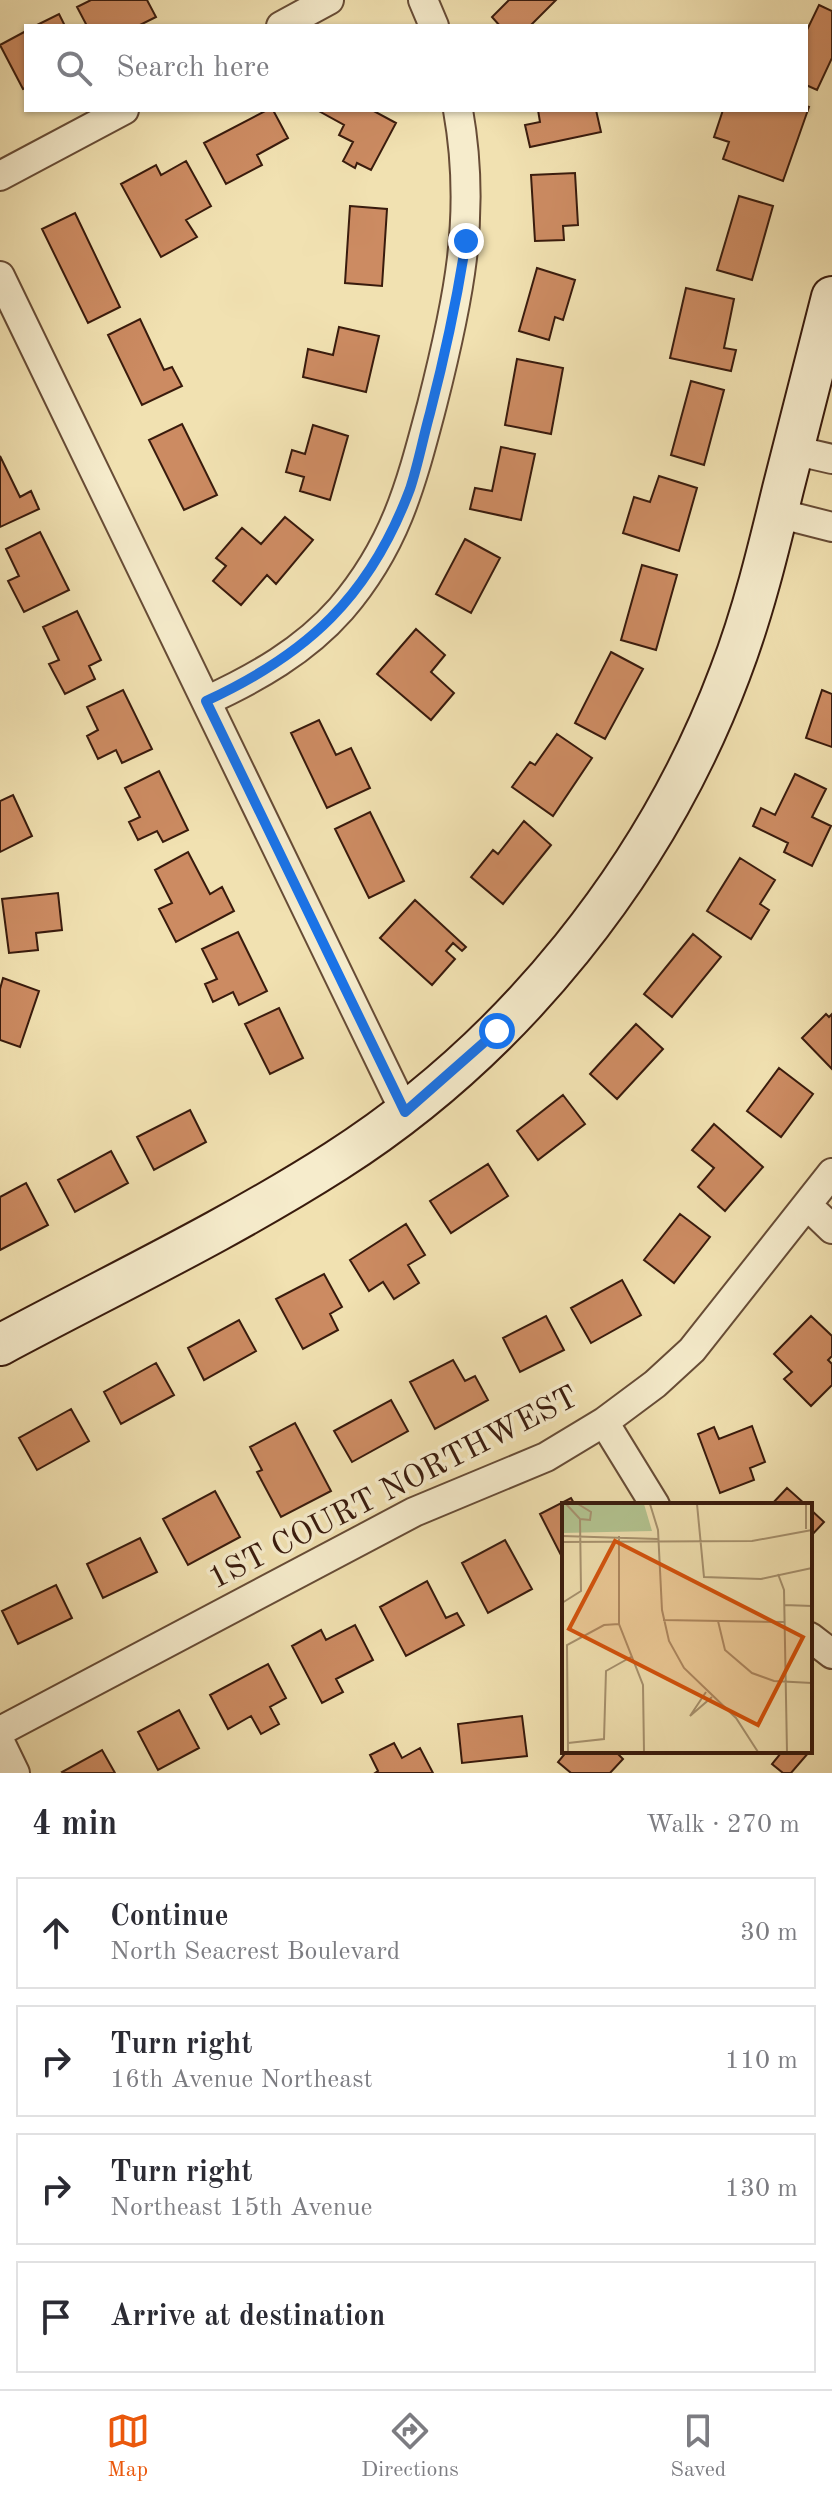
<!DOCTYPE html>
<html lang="en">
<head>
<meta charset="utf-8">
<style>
	:root { --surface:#fff; --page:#f7f7f7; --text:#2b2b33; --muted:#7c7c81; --line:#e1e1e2; --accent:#ea580c }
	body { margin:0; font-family:"Old Standard TT",serif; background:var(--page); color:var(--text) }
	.stop { position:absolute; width:24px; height:24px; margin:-18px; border:6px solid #1a73e8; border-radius:50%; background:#fff }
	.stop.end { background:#1a73e8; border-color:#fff; box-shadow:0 2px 8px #0008 }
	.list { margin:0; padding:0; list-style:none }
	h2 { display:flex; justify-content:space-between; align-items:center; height:104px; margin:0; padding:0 32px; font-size:34px }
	h2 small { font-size:26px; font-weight:400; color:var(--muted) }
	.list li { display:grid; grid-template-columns:52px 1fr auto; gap:24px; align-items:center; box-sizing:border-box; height:112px; margin:0 16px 16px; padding:0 16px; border:2px solid var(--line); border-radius:0px }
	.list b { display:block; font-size:30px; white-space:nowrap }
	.list p { margin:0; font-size:26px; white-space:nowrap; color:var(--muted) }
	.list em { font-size:26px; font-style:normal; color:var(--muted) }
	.icon { flex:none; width:44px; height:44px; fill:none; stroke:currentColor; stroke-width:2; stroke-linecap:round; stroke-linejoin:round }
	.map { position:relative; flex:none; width:832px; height:1773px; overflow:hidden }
	.search { position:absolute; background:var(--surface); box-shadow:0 2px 6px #0004; left:24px; right:24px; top:24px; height:88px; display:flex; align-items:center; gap:20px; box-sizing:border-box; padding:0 28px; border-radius:0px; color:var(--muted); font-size:30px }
	.sheet { height:616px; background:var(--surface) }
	nav { display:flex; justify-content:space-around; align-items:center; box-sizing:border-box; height:112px; border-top:2px solid var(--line); background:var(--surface); font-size:22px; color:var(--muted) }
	nav a { display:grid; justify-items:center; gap:4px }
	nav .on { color:var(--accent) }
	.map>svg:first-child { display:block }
</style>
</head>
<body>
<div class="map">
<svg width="832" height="1773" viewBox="0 0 832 1773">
	<rect width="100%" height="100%" fill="#f1e1b1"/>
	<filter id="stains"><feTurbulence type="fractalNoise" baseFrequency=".0025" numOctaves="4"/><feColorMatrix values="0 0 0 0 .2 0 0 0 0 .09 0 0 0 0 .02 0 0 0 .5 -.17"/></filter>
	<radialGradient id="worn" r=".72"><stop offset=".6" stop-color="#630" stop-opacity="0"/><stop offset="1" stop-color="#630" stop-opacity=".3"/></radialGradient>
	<path fill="#cc8b62" stroke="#391b0d" stroke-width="2" d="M91 0H147L156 17 138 26H87L77 7Z
		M509 0H556L530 26H500L492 17Z
		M819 5 832 11V58L817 90 806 85V32Z
		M59 14 65 26H35Z
		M26 31V88L23 89 0 45Z
		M806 106 809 107 783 181 723 159 729 142 714 137 723 110H806Z
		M267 110H273L288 138 257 155 262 165 226 184 204 143Z
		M317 110H372L396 123 371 170 357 163 355 168 343 161 353 142 339 135 344 125Z
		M538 110H596L601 132 530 147 525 125 540 122Z
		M186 161 211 206 186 220 197 237 161 257 121 184 156 165 161 175Z
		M575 173 578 225 563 226 564 240 535 241 531 175Z
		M739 196 773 206 752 280 717 270Z
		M350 206 387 209 382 286 345 283Z
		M75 213 120 307 88 323 42 229Z
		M537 268 575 280 563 320 555 317 549 340 519 331Z
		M686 288 734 299 724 348 736 350 731 371 670 358Z
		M140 319 164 370 172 367 182 386 142 405 108 335Z
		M339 327 379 336 366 392 303 377 308 349 333 355Z
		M517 359 563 368 551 434 505 425Z
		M691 381 724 390 704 465 671 455Z
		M182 424 217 495 184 510 149 440Z
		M313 425 348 436 330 500 300 491 304 477 286 472 292 450 305 454Z
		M501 447 535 454 521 520 470 509 475 488 492 491Z
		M0 456 20 497 31 491 39 509 0 527Z
		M659 476 697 488 679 551 623 533 634 497 650 502Z
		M285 517 313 540 276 584 267 575 241 605 213 581 226 566 216 558 242 528 261 544Z
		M40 532 69 590 24 612 8 581 19 576 6 549Z
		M465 539 500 558 471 613 436 594Z
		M642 565 677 575 656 650 621 640Z
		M77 611 101 660 89 666 95 679 65 694 49 664 59 660 43 627Z
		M416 629 445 655 431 672 454 693 431 720 377 674Z
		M611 652 643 669 605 739 575 723Z
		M123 690 152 749 122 763 116 750 98 759 87 736 98 730 87 707Z
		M822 690 832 694V747L806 738Z
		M319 720 336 755 351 748 370 788 327 808 291 733Z
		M557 734 592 758 553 816 512 787 530 762 535 765Z
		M159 771 188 830 163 842 157 831 138 840 129 822 140 817 125 788Z
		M795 774 826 789 812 817 831 826 812 866 784 852 788 843 753 826 761 808 775 815Z
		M13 795 32 836 0 852V801Z
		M370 812 404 881 369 898 335 829Z
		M524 821 551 845 503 904 471 877 493 850 498 854Z
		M188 852 210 894 222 887 234 911 176 942 159 909 172 903 155 870Z
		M740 858 775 880 760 904 769 910 751 939 707 911Z
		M58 893 62 930 36 933 38 950 9 953 2 899Z
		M415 900 466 947 462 951 453 943 446 951 455 959 432 985 380 938Z
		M238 932 267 991 239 1005 233 992 213 1002 205 984 217 979 202 949Z
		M693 934 721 957 672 1017 644 994Z
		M3 978 39 991 20 1047 0 1040V989Z
		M279 1008 303 1058 270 1074 245 1024Z
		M826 1014 829 1017 832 1014V1069L802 1038Z
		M636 1024 663 1049 617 1099 590 1074Z
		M779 1068 813 1094 781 1137 747 1111Z
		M563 1095 585 1124 538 1160 517 1131Z
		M190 1110 206 1142 154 1170 137 1137Z
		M714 1124 763 1167 725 1211 698 1187 714 1168 692 1150Z
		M111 1151 128 1183 75 1212 58 1180Z
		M488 1164 508 1196 451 1233 430 1201Z
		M26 1183 48 1225 0 1250V1197Z
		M680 1214 710 1237 674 1283 644 1260Z
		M406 1224 425 1255 408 1265 419 1283 394 1299 383 1282 369 1291 350 1260Z
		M324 1274 342 1307 330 1314 338 1330 303 1349 276 1299Z
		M622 1280 641 1315 591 1343 571 1308Z
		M546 1316 564 1350 520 1372 503 1338Z
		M811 1316 832 1336V1356L828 1360 832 1364V1385L811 1406 784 1379 792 1372 774 1354Z
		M239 1320 256 1351 204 1380 188 1348Z
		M453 1360 465 1381 475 1376 488 1400 435 1429 410 1382Z
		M156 1363 174 1395 121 1424 104 1392Z
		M391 1400 408 1431 352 1462 334 1431Z
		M71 1409 89 1441 37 1470 19 1438Z
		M295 1423 331 1491 281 1517 257 1472 262 1470 250 1447Z
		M752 1426 765 1462 750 1468 754 1480 720 1493 698 1434 714 1427 719 1439Z
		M787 1488 806 1505H771Z
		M215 1491 240 1537 188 1565 163 1519Z
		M571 1498 575 1505H564V1561L540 1514Z
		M810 1509 824 1522 810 1537Z
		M140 1538 157 1572 103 1598 87 1564Z
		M505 1540 532 1589 488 1613 462 1563Z
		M427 1581 446 1618 457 1613 464 1625 406 1656 380 1607Z
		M56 1585 72 1618 18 1644 2 1611Z
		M355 1625 373 1660 336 1679 343 1692 322 1703 292 1646 321 1630 326 1640Z
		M268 1664 286 1698 270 1707 279 1724 261 1734 251 1716 228 1729 210 1695Z
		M179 1710 199 1748 158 1770 138 1732Z
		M522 1716 527 1756 462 1763 458 1724Z
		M394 1743 402 1758 420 1748 433 1773H375L378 1771 370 1755Z
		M102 1750 115 1773H63L62 1772Z
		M567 1751H615L623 1759 610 1773H571L558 1762Z
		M778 1751H810L791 1773H783L772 1764 781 1753Z"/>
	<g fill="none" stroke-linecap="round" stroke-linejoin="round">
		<defs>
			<path id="street" d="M423 0 434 26
				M281 26 329 0
				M0 176 124 110
				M0 276 405 1112
				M793 450 832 459
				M777 513 832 527
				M206 701C256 678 304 651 341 609 396 545 411 484 432 405 458 303 477 216 458 110
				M807 1205 832 1229
				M604 1422 655 1505
				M810 1637 832 1654
				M0 1731 414 1512 546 1457 604 1422 655 1384 692 1350 832 1173
				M0 1742 15 1773"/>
			<path id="secondary" d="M0 1345C112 1285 228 1230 336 1161 513 1048 656 870 730 673 753 613 768 551 783 489 799 425 816 361 832 297"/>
		</defs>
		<use href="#street" stroke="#674c36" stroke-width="32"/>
		<use href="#secondary" stroke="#391b0d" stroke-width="44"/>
		<use href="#street" stroke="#f6eccc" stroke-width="28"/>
		<use href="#secondary" stroke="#f6eccc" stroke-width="40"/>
	</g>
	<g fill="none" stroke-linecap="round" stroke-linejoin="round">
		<path stroke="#1a73e8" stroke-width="10" d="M466 241C457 300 445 355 430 413 423 438 418 465 410 489 370 596 308 654 206 701L405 1112 497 1031"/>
	</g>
	<g text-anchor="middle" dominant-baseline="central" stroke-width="7" stroke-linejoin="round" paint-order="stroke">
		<g font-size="32" fill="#391b0d" stroke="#f6eccc">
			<text transform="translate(394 1489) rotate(-27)">1ST COURT NORTHWEST</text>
		</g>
	</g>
	<g transform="translate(562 1503)">
		<rect width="250" height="250" fill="#f1e1b1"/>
		<path d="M0 1H82L90 28 0 30Z" fill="#b3c491"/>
		<path fill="none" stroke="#a7926f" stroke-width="2" d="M4 1 18 16 28 17 29 9 16 1M88 1 96 27 100 107 107 138 122 165 174 215 196 249M135 1 142 74 199 76 250 65M244 1V26M0 33 96 36M57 33V121L81 182 82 249M0 39 190 38 250 27M216 71 222 87 225 249M0 100 19 88 18 16M222 102 250 103M101 117 222 119M156 118 163 147 190 170 212 178 250 180M144 189 128 213 150 194M6 240 42 236 44 168 69 154M6 249 5 142 42 122 57 121"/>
		<path fill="#d6530c" fill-opacity="0.15" stroke="#d6530c" stroke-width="4" d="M53 38 241 134 196 222 7 126Z"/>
		<rect width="250" height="250" fill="none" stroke="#391b0d" stroke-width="4"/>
	</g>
	<rect width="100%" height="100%" filter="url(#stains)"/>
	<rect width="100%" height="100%" fill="url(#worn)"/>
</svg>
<div class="stop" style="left:497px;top:1031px"></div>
<div class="stop end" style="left:466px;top:241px"></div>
<div class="search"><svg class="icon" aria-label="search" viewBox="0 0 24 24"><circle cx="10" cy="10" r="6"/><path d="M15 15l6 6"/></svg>Search here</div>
</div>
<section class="sheet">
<h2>4 min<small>Walk · 270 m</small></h2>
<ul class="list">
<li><svg class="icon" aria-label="ahead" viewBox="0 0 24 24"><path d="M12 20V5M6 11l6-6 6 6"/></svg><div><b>Continue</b><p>North Seacrest Boulevard</p></div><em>30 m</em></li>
<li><svg class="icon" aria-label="right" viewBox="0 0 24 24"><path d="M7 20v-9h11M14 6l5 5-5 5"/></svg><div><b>Turn right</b><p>16th Avenue Northeast</p></div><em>110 m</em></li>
<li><svg class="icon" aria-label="right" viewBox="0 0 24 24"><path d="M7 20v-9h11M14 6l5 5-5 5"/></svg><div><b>Turn right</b><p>Northeast 15th Avenue</p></div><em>130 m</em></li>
<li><svg class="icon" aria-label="arrive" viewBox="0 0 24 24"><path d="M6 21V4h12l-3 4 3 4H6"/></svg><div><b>Arrive at destination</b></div></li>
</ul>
</section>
<nav>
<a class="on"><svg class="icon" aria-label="map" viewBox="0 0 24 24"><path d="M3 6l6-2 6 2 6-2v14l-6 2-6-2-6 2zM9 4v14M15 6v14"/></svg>Map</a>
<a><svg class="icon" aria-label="directions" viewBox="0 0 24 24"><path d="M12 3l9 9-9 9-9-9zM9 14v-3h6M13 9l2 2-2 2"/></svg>Directions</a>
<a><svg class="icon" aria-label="saved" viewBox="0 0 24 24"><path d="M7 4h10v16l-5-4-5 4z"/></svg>Saved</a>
</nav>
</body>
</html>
